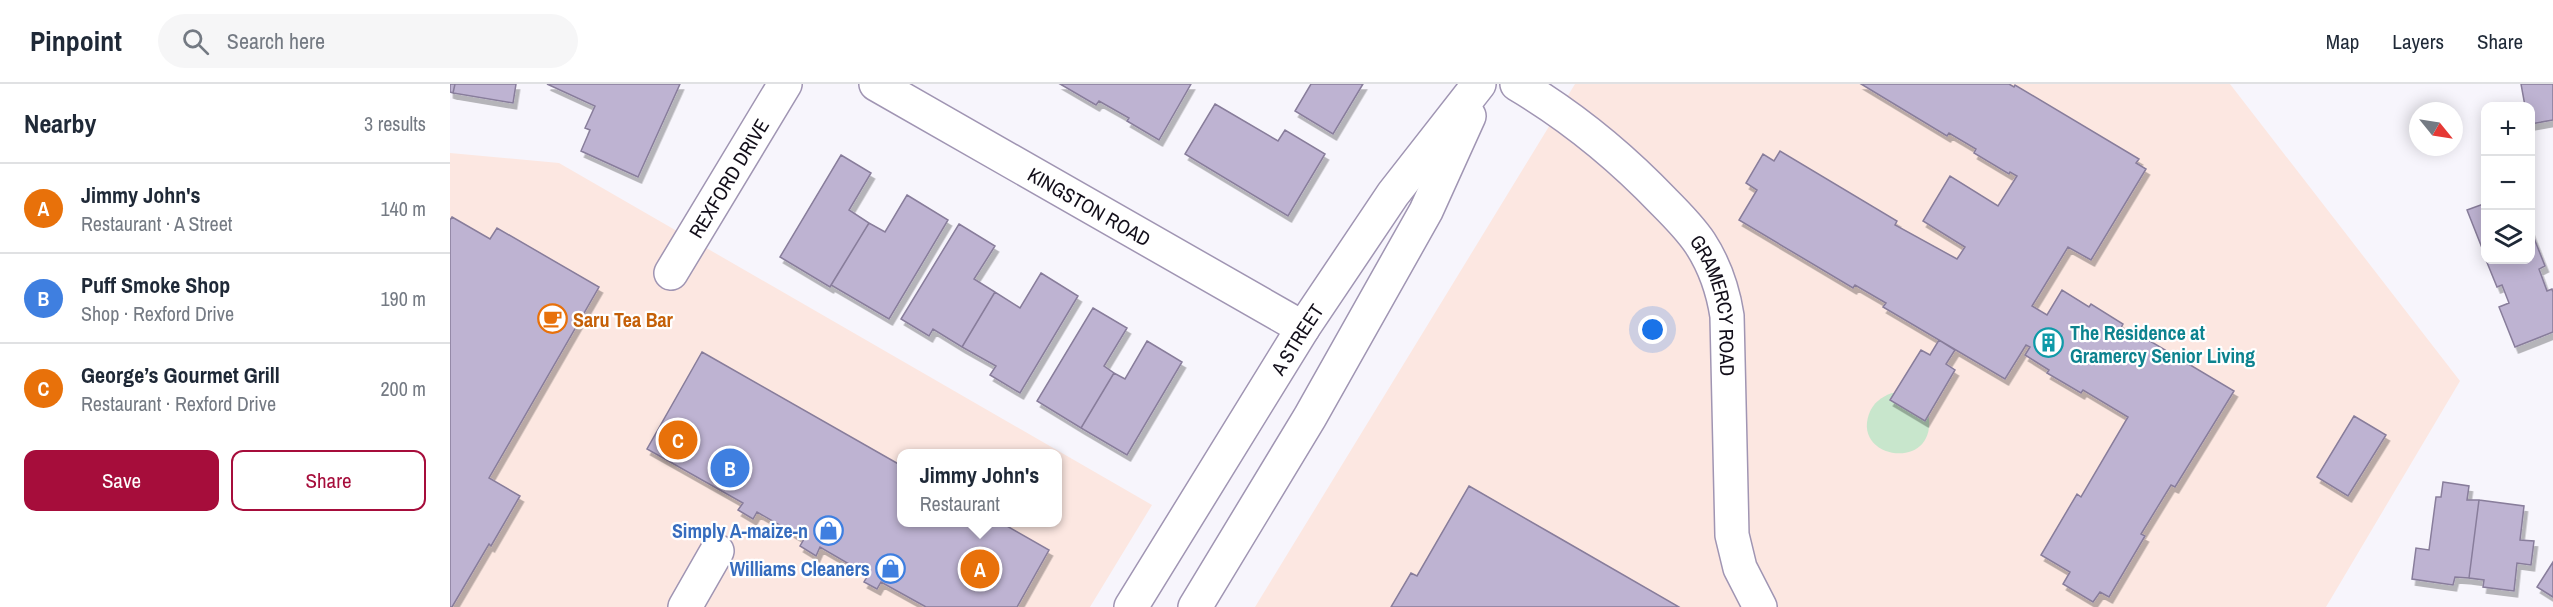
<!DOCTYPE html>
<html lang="en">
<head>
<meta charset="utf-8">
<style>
	:root { --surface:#fff; --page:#f6f6f7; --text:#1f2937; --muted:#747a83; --line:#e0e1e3; --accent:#a60d3b }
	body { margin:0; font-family:"Archivo Narrow",sans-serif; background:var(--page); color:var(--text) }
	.controls { position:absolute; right:18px; top:18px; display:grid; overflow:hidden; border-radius:12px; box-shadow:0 3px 15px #0003 }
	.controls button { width:54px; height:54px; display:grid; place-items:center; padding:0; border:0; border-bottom:2px solid var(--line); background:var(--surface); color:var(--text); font:30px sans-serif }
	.compass { position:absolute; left:1959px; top:18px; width:54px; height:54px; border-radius:50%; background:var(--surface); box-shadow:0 3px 15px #0003; rotate:120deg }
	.you { position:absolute; left:1203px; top:246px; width:21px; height:21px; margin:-15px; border:4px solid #fff; border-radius:50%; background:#1a73e8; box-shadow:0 0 0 9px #1a73e833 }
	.badge { display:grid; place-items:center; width:39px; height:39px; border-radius:50%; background:var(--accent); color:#fff; font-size:20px; font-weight:700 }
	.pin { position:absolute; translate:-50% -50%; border:3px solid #fff; box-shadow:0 2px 6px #0006 }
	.popup { position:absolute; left:447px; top:365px; width:165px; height:78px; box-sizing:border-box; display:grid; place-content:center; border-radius:12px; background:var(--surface); filter:drop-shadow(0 2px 4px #0005); font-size:20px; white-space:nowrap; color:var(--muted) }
	.popup b { font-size:22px; color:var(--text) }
	.popup::after { content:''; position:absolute; left:50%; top:100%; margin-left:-12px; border:12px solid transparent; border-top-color:var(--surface) }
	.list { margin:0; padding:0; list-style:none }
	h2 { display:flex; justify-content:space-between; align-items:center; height:78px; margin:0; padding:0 24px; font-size:26px }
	h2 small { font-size:20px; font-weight:400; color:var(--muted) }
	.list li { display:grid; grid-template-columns:39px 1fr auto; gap:18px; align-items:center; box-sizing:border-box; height:90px; padding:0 24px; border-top:2px solid var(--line) }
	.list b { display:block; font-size:22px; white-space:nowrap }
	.list p { margin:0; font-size:20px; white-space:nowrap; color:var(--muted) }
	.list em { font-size:20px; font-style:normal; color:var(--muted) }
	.actions { display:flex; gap:12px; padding:18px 24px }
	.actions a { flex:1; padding:14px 0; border:2px solid var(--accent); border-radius:12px; text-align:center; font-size:21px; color:var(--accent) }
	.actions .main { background:var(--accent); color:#fff }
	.icon { flex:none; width:33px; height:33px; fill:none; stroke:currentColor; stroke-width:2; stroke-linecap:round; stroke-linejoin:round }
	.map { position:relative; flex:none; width:2103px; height:523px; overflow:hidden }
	header { display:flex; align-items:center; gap:36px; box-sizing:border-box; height:84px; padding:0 30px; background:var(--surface); border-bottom:2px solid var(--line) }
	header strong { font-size:28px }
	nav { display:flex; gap:33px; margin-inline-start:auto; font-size:21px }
	.search { width:420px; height:54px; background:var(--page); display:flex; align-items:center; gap:15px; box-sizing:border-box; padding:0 21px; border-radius:33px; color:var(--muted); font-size:22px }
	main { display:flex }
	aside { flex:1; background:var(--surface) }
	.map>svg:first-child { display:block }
</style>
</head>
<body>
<header>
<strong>Pinpoint</strong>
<div class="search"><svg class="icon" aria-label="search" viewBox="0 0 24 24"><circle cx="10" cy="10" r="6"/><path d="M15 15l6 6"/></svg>Search here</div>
<nav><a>Map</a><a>Layers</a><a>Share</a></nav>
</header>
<main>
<aside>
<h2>Nearby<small>3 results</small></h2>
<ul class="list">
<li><span class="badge" style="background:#e8710a">A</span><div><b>Jimmy John's</b><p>Restaurant · A Street</p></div><em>140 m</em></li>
<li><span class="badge" style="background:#3f7fe0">B</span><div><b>Puff Smoke Shop</b><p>Shop · Rexford Drive</p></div><em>190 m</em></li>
<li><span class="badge" style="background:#e8710a">C</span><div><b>George’s Gourmet Grill</b><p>Restaurant · Rexford Drive</p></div><em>200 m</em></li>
</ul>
<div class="actions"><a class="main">Save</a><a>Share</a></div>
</aside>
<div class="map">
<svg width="2103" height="523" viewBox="0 0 2103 523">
	<defs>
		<filter id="shadow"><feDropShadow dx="3.5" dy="6" stdDeviation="0" flood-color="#0004"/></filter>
	</defs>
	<rect width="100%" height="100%" fill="#f7f5fc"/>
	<path fill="#fce7e1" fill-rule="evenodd" d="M1125 0H1780L2010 297 1876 523H805Z
		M0 69 109 79 702 421 640 523H0ZM452 370H608V438H452Z"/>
	<path fill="#c8e6cc" d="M1442 309H1449L1478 329C1490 388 1402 377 1419 330 1423 319 1431 313 1442 309Z"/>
	<path fill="#beb3d2" stroke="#887d9b" stroke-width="1.5" filter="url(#shadow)" d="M0 0H5L3 9 0 8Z
		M5 0H66L63 19 3 9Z
		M97 0H230L188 93 131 67 140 46 135 44 145 22Z
		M610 0H741L709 56 677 37 679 34 649 17 646 21Z
		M861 0H913L883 50 845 27Z
		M1411 0H1559L1564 3 1565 1 1689 75 1686 79 1696 85 1641 176 1618 163 1582 222 1597 231 1612 206 1639 223 1641 220 1673 240 1671 244 1693 257 1695 254 1784 307 1725 403 1721 401 1691 450 1695 452 1659 513 1650 508 1643 518 1613 500 1620 488 1591 471 1627 410 1631 413 1678 333 1633 306 1631 309 1597 289 1599 286 1575 271 1580 263 1576 261 1555 295 1433 223 1436 219 1405 201 1403 204 1289 136 1307 106 1296 99 1313 70 1324 77 1330 67 1447 137 1445 141 1507 175 1515 163 1473 137 1500 92 1548 122 1567 92 1560 88 1559 90 1524 69 1526 65 1499 49 1497 52Z
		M2071 0H2103V36L2080 40V22H2075Z
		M765 20 828 57 835 46 875 70 838 132 735 70Z
		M391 71 421 89 399 126 419 139 380 203 330 173Z
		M457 111 498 136 439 235 381 201 419 139 435 148Z
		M2036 119V174L2017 126Z
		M2 133 40 155 47 144 149 203 39 394 70 412 41 462 39 460 2 523H0V136Z
		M509 140 545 162 524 195 545 208 512 263 483 245 479 252 451 235Z
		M2080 144 2095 182 2089 185 2097 207 2102 205 2103 208V248L2065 263 2049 223 2059 219 2052 201 2047 203 2036 176H2080Z
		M591 189 628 212 570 309 540 291 546 282 512 263 545 208 570 224Z
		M643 224 677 244 654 282 664 289 631 344 587 317Z
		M1489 256 1505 266 1496 280 1505 286 1475 337 1440 316 1471 266 1480 271Z
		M697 257 732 278 677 371 631 344 664 289 675 295Z
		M252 268 452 382V438H550L599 466 567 523H476L431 498 427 505 414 498 418 491 370 463 366 472 350 462 354 455 307 428 303 435 288 426 293 419 197 365Z
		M1904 332 1936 351 1898 412 1867 393Z
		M1993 398 2019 402 2017 416H2029L2019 494 2005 493 2003 501 1962 495 1966 464 1979 466 1986 413H1991Z
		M1019 402 1111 455 1229 523H941L961 489 967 492Z
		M2029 416 2074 422 2070 456 2084 457 2081 481 2067 479 2064 507 2033 503 2034 496 2019 494Z
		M2103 478V513L2087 503Z"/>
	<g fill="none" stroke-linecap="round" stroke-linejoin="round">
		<defs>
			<g id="minor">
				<path id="s1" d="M426 0 853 244"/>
				<path id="s2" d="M1067 0C1121 32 1171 73 1214 118 1227 131 1240 144 1250 159 1265 182 1273 206 1277 232L1282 451 1290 484 1310 523"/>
				<path id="s3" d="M221 189 335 0"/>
				<path d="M235 523 267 467"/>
			</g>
			<g id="major">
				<path id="s4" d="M681 523 853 244 943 110 1029 0"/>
				<path d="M745 523 860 333 976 127 1019 32"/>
			</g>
		</defs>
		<use href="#minor" stroke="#a095b3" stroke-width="36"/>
		<use href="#major" stroke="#a095b3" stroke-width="36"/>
		<use href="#minor" stroke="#fff" stroke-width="33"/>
		<use href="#major" stroke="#fff" stroke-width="33"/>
	</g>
	<defs>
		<symbol id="cafe-ring" viewBox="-11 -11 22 22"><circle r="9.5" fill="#fff" stroke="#e8710a" stroke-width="1.5"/><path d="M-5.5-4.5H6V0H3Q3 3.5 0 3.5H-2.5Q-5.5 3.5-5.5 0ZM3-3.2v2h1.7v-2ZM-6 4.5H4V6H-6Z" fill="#e8710a"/></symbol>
		<symbol id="building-ring" viewBox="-11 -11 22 22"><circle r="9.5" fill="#fff" stroke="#0f9aa8" stroke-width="1.5"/><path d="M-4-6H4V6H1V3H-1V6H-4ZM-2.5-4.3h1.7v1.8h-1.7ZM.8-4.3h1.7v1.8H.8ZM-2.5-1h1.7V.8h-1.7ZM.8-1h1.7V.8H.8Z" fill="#0f9aa8"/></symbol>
		<symbol id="shop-ring" viewBox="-11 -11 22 22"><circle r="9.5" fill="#fff" stroke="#3f7fe0" stroke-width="1.5"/><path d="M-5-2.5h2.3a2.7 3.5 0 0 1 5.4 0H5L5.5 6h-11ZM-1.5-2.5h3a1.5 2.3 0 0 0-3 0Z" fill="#3f7fe0"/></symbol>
	</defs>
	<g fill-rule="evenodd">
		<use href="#cafe-ring" x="86" y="218" width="33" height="33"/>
		<use href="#building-ring" x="1582" y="242" width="33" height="33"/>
		<use href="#shop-ring" x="362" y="430" width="33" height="33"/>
		<use href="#shop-ring" x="424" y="468" width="33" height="33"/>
	</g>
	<g text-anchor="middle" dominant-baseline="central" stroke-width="4.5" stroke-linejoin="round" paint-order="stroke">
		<g font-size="20" fill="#130f1a" stroke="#fff">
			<text stroke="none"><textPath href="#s3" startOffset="111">REXFORD DRIVE</textPath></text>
			<text stroke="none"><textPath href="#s1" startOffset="246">KINGSTON ROAD</textPath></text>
			<text stroke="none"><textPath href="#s2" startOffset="309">GRAMERCY ROAD</textPath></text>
			<text stroke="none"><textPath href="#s4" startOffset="315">A STREET</textPath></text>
		</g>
		<g font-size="20" font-weight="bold" fill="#c56008" stroke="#fff" text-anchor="start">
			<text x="123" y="235">Saru Tea Bar</text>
		</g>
		<g font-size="20" font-weight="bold" fill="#0d838f" stroke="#fff" text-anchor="start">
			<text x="1620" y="248">The Residence at<tspan x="1620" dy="23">Gramercy Senior Living</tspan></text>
		</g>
		<g font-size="20" font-weight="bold" fill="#366cbe" stroke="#fff" text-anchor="end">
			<text x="358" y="446">Simply A-maize-n</text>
			<text x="420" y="484">Williams Cleaners</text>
		</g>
	</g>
</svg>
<div class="controls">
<button>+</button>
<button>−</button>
<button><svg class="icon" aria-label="layers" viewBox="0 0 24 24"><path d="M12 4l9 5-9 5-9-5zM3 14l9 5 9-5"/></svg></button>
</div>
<svg class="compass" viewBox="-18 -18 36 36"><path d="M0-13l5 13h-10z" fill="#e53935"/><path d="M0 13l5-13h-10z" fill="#747a83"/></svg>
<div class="you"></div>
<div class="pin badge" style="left:530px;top:485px;background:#e8710a">A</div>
<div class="popup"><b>Jimmy John's</b>Restaurant</div>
<div class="pin badge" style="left:280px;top:384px;background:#3f7fe0">B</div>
<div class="pin badge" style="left:228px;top:356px;background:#e8710a">C</div>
</div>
</main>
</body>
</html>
